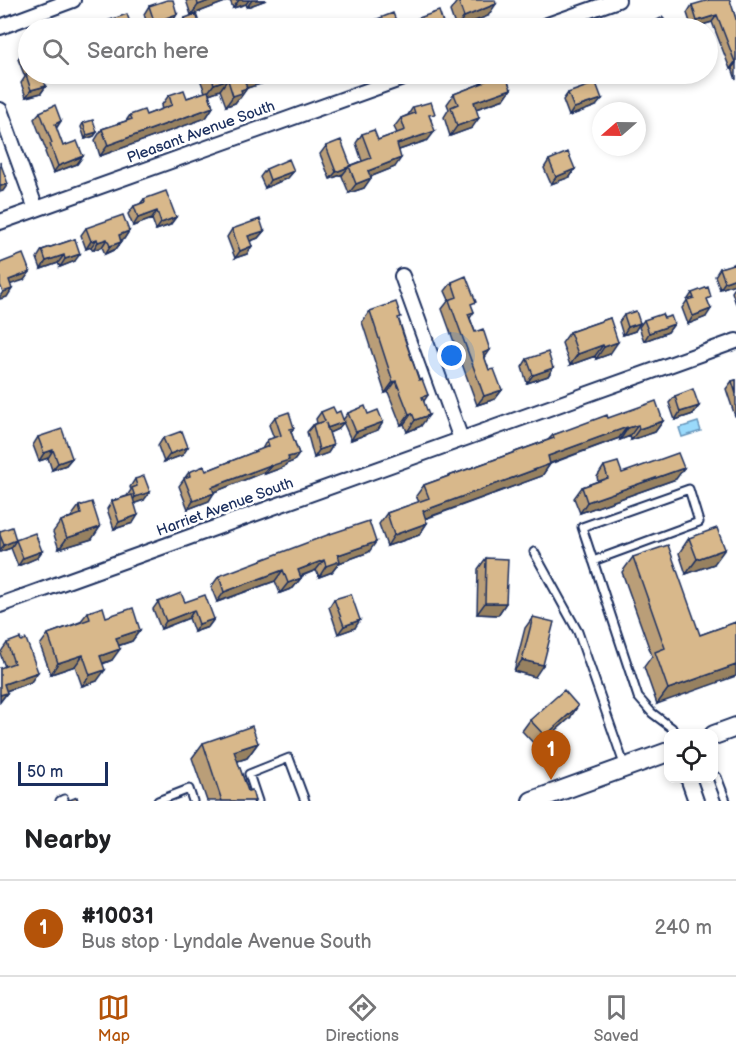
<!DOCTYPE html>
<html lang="en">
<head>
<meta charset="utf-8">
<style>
	:root { --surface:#fff; --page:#f6f6f6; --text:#202124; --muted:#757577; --line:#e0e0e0; --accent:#b45309 }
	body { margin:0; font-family:"Balsamiq Sans",sans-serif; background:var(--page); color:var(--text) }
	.controls { position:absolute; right:18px; bottom:18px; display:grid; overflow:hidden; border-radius:12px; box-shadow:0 3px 9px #0003 }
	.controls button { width:54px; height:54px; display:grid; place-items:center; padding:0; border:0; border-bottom:2px solid var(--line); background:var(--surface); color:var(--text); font:30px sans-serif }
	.compass { position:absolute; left:592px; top:102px; width:54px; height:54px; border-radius:50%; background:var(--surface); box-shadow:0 3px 9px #0003; rotate:250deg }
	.scale { position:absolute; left:18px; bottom:15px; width:90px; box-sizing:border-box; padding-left:6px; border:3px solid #1b2f5e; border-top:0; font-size:16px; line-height:21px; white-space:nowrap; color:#1b2f5e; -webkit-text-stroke:4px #fff; paint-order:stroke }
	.you { position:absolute; left:452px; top:356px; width:21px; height:21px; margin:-15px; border:4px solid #fff; border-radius:50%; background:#1a73e8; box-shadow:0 0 0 9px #1a73e833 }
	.badge { display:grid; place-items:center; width:39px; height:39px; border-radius:50%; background:var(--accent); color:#fff; font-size:20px; font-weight:700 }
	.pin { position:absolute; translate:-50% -50px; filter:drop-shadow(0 2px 3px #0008) }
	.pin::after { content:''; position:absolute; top:32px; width:21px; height:18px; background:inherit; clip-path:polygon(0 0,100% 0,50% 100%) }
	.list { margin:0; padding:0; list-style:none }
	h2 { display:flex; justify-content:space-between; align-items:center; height:78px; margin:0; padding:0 24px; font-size:26px }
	h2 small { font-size:20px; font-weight:400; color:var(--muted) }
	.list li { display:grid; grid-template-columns:39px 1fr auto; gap:18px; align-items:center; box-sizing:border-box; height:96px; padding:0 24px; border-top:2px solid var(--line) }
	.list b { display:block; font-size:22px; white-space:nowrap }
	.list p { margin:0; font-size:20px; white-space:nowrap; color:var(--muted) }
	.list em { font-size:20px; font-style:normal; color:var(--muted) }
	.icon { flex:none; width:33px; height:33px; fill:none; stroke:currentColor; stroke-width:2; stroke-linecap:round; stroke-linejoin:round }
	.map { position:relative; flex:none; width:736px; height:801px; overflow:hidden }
	.search { position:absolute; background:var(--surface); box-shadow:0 3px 9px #0003; left:18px; right:18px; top:18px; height:66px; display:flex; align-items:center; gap:15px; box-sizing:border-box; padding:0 21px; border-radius:33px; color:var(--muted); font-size:22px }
	.sheet { height:174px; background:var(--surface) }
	nav { display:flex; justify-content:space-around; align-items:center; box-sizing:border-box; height:84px; border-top:2px solid var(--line); background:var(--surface); font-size:16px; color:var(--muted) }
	nav a { display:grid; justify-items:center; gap:3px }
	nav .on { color:var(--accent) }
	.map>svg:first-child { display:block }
</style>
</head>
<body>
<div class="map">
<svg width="736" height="801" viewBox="0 0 736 801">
	<rect width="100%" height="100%" fill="#fff"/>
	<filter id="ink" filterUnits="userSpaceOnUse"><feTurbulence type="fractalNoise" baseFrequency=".0167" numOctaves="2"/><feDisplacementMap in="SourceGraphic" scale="12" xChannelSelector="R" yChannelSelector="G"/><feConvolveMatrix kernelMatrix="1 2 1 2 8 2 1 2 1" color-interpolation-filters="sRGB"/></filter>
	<g filter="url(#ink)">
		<path fill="#9adafb" stroke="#6796bc" stroke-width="1.5" d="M698 422 701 431 682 437 679 428Z"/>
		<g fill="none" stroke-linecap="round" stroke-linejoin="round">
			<defs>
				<path id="lane" d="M534 552 578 632 625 767
					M593 561 699 522 689 489 582 527 638 697 652 713 672 728 674 734
					M717 777 726 801
					M60 801 64 799
					M158 801 189 789 193 801
					M258 801 249 774 289 758 305 801"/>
				<path id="street" d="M0 27 73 0
					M539 28 618 0
					M0 110 36 209
					M0 222 414 74
					M402 276 461 439
					M0 605 736 341
					M688 778 696 801"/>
				<path id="secondary" d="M714 735 736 727
					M532 801 668 752"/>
			</defs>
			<use href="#lane" stroke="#1b2f5e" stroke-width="11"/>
			<use href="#street" stroke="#1b2f5e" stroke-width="18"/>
			<use href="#secondary" stroke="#1b2f5e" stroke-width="22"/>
			<use href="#lane" stroke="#fff" stroke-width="7"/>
			<use href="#street" stroke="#fff" stroke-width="14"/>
			<use href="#secondary" stroke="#fff" stroke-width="18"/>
		</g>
		<path fill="#ba9e78" stroke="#1b2f5e" stroke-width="1.5" d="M186 0H230L191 15Z
			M230 0H266L247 7 246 4 233 8Z
			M458 0 488 16 456 28 450 11Z
			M692 5 733 10 736 19V80L732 68 730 69 712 22 692 28 687 13Z
			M149 6 177 14 172 22 168 23 169 26 167 28H144L148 27 144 14Z
			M185 18 197 28H185L182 21Z
			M413 20 443 28H408Z
			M107 21 132 28H101Z
			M370 22 399 28H366Z
			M28 50V74H42L46 86 41 93 26 97 21 83 25 77 18 59 23 51Z
			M198 74H279L276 79 247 88 240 98 238 99 235 103 226 106 220 90 209 94 213 107 206 118 100 156 95 140 102 129 126 121 130 115H146L162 109 161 106 169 95 187 98 205 92Z
			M597 74H615L613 77 600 81Z
			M482 82 511 89 504 99 476 109 472 128 450 136 444 117 449 109 447 104 454 94 480 84Z
			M568 93 596 106 569 116 563 100Z
			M413 107 431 119 428 140 399 150 395 167 370 177 364 188 349 193 342 176 343 174 330 179 320 154 326 146 351 166 362 161 356 143 362 134 378 140 397 133 394 127 401 118 408 115Z
			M40 112 56 129 63 146 83 156 77 164 53 173 45 152 46 150 34 119Z
			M83 123 97 132 94 136 85 139 81 127Z
			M549 160 575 169 570 177 551 184 544 168Z
			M266 169 294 171 288 178 265 188 260 177Z
			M144 199 176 217 170 225 156 230 152 219 133 226 128 214 134 206 140 204Z
			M86 228 129 231 124 239 121 240 116 249 105 254 102 247 93 250 91 247 86 249 81 235Z
			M232 229 264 231 258 238 250 241 247 254 235 258 227 237Z
			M75 239V261L60 267 58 263 41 269 37 258 42 250Z
			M736 264V282L735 284 720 289 715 276 720 268Z
			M452 282 472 308 474 312 470 318 489 370 502 390 495 399 477 405 442 309 449 300 445 291Z
			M736 286V304L732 292Z
			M692 293 708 302 706 317 688 324 682 308Z
			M370 311 399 320 419 380 428 395 424 401 421 426 407 432 404 424 401 425 388 392 385 393 362 322Z
			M624 315 635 331 623 335 619 322Z
			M610 318V354L596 359 595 356 570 365 562 343 570 332Z
			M664 318 674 324 668 332 644 341 639 327 644 320Z
			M527 359 553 368 548 376 527 383 522 367Z
			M736 380V416H735L726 389 732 381Z
			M675 396 699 406 693 414 675 420 669 403Z
			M321 412 336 413 343 420 348 413 368 414 383 422 378 430 351 440 343 422 338 429 329 433 333 445 328 453 314 458 307 432 313 425 317 423 316 419Z
			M275 417 294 428 291 432 299 454 294 461 286 464 284 467 265 474 264 472 214 492 209 501 188 509 179 486 189 472 206 471 262 449 267 440 274 438 269 425Z
			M608 418 663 421 655 432 631 440 630 436 620 440 619 438 550 464 542 476 425 519 427 523 419 535 387 546 379 524 387 513 419 502 416 496 424 485 548 440 553 435Z
			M38 437 72 458 66 465 52 470 48 458 39 461 33 445Z
			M163 438 183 455 164 462 158 446Z
			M604 466 622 473 676 479 580 513 574 498 582 487 598 481 597 477Z
			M135 479 144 500 134 503 133 523 114 529 107 509 112 501 127 496 131 490 130 487Z
			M79 506 92 539 59 549 53 532 61 521 71 517Z
			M0 531 16 540 42 551 37 558 18 566 11 548 0 552Z
			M689 538 714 564 686 574 679 553Z
			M369 552 339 563 332 572 319 577 316 570 300 577 301 578 293 588 280 593 275 581 217 602 211 587 219 576Z
			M633 557 700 635 736 622 657 704 644 667 652 656 622 572Z
			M486 558 506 603 498 615 477 614 478 569Z
			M334 599 355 628 338 634 329 607Z
			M158 602H185L214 619 208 627 194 632 189 618 161 629 153 609Z
			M88 612 106 617 140 630 132 641 118 646 112 660 103 664 97 681 82 686 75 666 51 674 40 645 48 634 80 622Z
			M533 617 535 677 514 671 525 628Z
			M7 643 31 682 6 691 7 693 0 702V668L5 667 0 653Z
			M570 718 537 747 522 731 530 720Z
			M203 743H258L247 758 237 761 248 791 255 801H207L192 758Z"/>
		<path fill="#978161" stroke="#1b2f5e" stroke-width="1.5" d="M211 0H230L191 15 198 5Z
			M239 0H249L246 4 233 8Z
			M252 0H266L247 7Z
			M496 4 488 16 456 28 464 17Z
			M177 14 172 22 161 25 166 18Z
			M717 15 712 22 692 28 697 21Z
			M200 25 197 28H189Z
			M735 62H736V63L732 68 730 69Z
			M267 74H279L276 79 241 90 245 82 249 79Z
			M605 74H615L613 77 600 81Z
			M228 79 220 90 206 95 214 84Z
			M46 86 41 93 26 97 31 90Z
			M247 88 240 98 238 99 235 103 226 106 233 96 241 90Z
			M511 89 504 99 467 112 474 102Z
			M602 99 596 106 569 116 574 108Z
			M213 107 206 118 100 156 108 145Z
			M479 118 472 128 450 136 457 126Z
			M61 121 56 129 55 124Z
			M435 131 428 140 390 153 397 144Z
			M97 132 94 136 85 139 87 135Z
			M83 156 77 164 53 173 58 166Z
			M401 158 395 167 362 180 368 171Z
			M349 167 343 174 330 179 336 172Z
			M575 169 570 177 551 184 556 177Z
			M294 171 288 178 265 188 270 180Z
			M371 178 364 188 349 193 356 184Z
			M8 184 3 191 0 192V186Z
			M157 211 152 219 133 226 138 218Z
			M176 217 170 225 156 230 161 223Z
			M129 231 124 239 113 243 119 235Z
			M264 231 258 238 243 244 248 236Z
			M97 239 91 247 86 249 91 241Z
			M107 239 102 247 93 250 98 242Z
			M121 242 116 249 105 254 110 246Z
			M252 246 247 254 235 258 240 251Z
			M80 254 75 261 60 267 65 259Z
			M64 255 58 263 41 269 46 261Z
			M30 272 24 280 3 287 9 280Z
			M736 278V282L735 284 720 289 725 282Z
			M12 289 7 297 0 299V296L3 292Z
			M711 309 706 317 688 324 693 316Z
			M640 323 635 331 623 335 628 327Z
			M674 324 668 332 644 341 649 333Z
			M618 342 610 354 596 359 604 347Z
			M603 345 595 356 570 365 578 354Z
			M490 350 484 359 483 353Z
			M553 368 548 376 527 383 533 375Z
			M396 381 388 392 385 393 393 382Z
			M502 390 495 399 477 405 484 396Z
			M699 406 693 414 675 420 680 412Z
			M412 413 404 424 401 425 409 414Z
			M429 415 421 426 407 432 415 420Z
			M663 421 655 432 631 440 639 429Z
			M344 422 338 429 322 436 327 428Z
			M383 422 378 430 351 440 356 432Z
			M638 425 630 436 620 440 628 428Z
			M627 427 619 438 540 467 548 456Z
			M333 445 328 453 314 458 319 450Z
			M188 447 183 455 164 462 170 454Z
			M53 450 48 458 39 461 44 453Z
			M299 454 294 461 286 464 284 467 265 474 271 466 288 457Z
			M72 458 66 465 52 470 58 463Z
			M550 464 542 476 415 522 423 511Z
			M270 465 264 472 207 495 212 487Z
			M684 468 676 479 580 513 587 502Z
			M150 492 144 500 130 505 135 497Z
			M214 493 209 501 188 509 193 501Z
			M138 515 133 523 114 529 119 522Z
			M427 523 419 535 387 546 394 535Z
			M100 527 92 539 59 549 67 538Z
			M16 540 11 548 0 552V550L4 545Z
			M376 542 369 552 339 563 332 572 319 577 326 566 338 555Z
			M725 549 714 564 686 574 697 559Z
			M42 551 37 558 18 566 23 558Z
			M324 560 316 570 290 580 298 570Z
			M283 570 275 581 217 602 224 592Z
			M301 578 293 588 280 593 288 583Z
			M485 603H506L498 615 477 614Z
			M194 610 189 618 161 629 166 621Z
			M214 619 208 627 194 632 199 624Z
			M360 620 355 628 338 634 344 626Z
			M140 630 132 641 108 649 116 638Z
			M120 649 112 660 92 667 100 656Z
			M83 655 75 666 51 674 58 663Z
			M522 660 543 665 535 677 514 671Z
			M736 665V676L657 704 668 689Z
			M105 670 97 681 82 686 90 675Z
			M38 672 31 682 0 693 4 684Z
			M7 693 0 702V695Z
			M578 706 570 718 537 747 545 736Z
			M258 743 247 758 223 766 234 751Z"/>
		<path fill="#d8b88b" stroke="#1b2f5e" stroke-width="1.5" d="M167 0H173L177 14 166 18 169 26 162 28H144L155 24 149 6Z
			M197 0H211L198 5Z
			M458 0H495L496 4 464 17Z
			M709 0H730L736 19V62H735L717 15 697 21 692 5Z
			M439 11 444 26 438 28H416L413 20Z
			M393 13 399 28H373L370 22Z
			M127 14 132 28H109L107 21Z
			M196 14 200 25 189 28 185 18Z
			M663 17 668 28H638L643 27Z
			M28 50V64L23 51Z
			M31 74H42L46 86 31 90 26 75Z
			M210 74H226L228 79 214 84Z
			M226 74H267L249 79 245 82 247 88 241 90 242 93 233 96Z
			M505 74 511 89 474 102 479 118 457 126 451 107 458 104 454 94 483 83 482 82Z
			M596 83 602 99 574 108 568 93Z
			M184 90 187 98 208 91 213 107 108 145 102 129 132 119 130 115 144 110 146 115 172 105 169 95Z
			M431 102 435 114 429 115 435 131 397 144 401 158 368 171 371 178 356 184 349 166 371 158 362 134 374 130 378 140 405 130 401 118 415 113 413 107Z
			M55 105 61 121 55 124 63 146 77 141 83 156 58 166 50 144 52 143 40 112Z
			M93 120 97 132 87 135 83 123Z
			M341 140 351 166 336 172 326 146Z
			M568 152 575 169 556 177 549 160Z
			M289 159 294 171 270 180 266 169Z
			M0 162 8 184 0 186Z
			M166 191 176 217 161 223 157 211 138 218 134 206 145 202 144 199Z
			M123 215 129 231 119 235 121 242 110 246 107 239 98 242 97 239 91 241 86 228Z
			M260 219 264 231 248 236 252 246 240 251 232 229Z
			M75 239 80 254 65 259 64 255 46 261 42 250Z
			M23 254 30 272 9 280 12 289 3 292 0 285V263Z
			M736 263V278L725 282 720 268Z
			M466 276 476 302 471 304 474 312 468 314 475 332 483 329 490 350 483 353 489 370 494 369 502 390 484 396 449 300 457 297 452 282Z
			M708 287 711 297 707 299 711 309 693 316 687 300 694 298 692 293Z
			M396 302 401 317 398 318 403 334 419 380 422 379 428 395 422 397 429 415 415 420 412 413 409 414 396 381 393 382 370 311Z
			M636 311 640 323 628 327 624 315Z
			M662 314 664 318 671 316 674 324 649 333 644 320Z
			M610 318 618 342 604 347 603 345 578 354 570 332Z
			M548 352 553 368 533 375 527 359Z
			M736 380V394L732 381Z
			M693 389 699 406 680 412 675 396Z
			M656 401 663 421 639 429 638 425 628 428 627 427 548 456 550 464 423 511 427 523 394 535 387 513 429 498 424 485 554 438 553 435 607 415 608 418Z
			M365 406 368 414 378 410 383 422 356 432 348 413Z
			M333 407 336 413 340 411 344 422 327 428 326 423 333 445 319 450 313 425 325 421 321 412Z
			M289 412 294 428 290 429 299 454 288 457 289 460 271 466 270 465 212 487 214 493 193 501 184 478 190 476 189 472 204 466 206 471 269 446 267 440 281 435 275 417Z
			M62 429 72 458 58 463 53 450 44 453 38 437Z
			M182 431 188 447 170 454 163 438Z
			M678 453 684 468 587 502 582 487 608 478 604 466 618 462 622 473Z
			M144 476 150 492 135 497 132 488 137 486 135 479Z
			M132 495 138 515 119 522 112 501Z
			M92 502 100 527 67 538 61 521 81 514 79 506Z
			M369 521 376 542 338 555 340 561 326 566 324 560 298 570 301 578 288 583 283 570 224 592 219 576 330 534Z
			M12 527 16 540 35 533 42 551 23 558 16 540 4 545 0 535V531Z
			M717 528 725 549 697 559 689 538Z
			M668 545 700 635 736 622V665L668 689 655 652 665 648 633 557Z
			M486 558 508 559 506 603H485Z
			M181 593 185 602 205 595 214 619 199 624 194 610 166 621 158 602Z
			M351 594 360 620 344 626 334 599Z
			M103 607 106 617 133 608 140 630 116 638 120 649 100 656 105 670 90 675 83 655 58 663 48 634 90 619 88 612Z
			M533 617 554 622 543 665 522 660Z
			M20 638 21 641 26 639 38 672 4 684 7 693 0 695V668L14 663 7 643Z
			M564 690 578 706 545 736 530 720Z
			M252 726 258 743 234 751 248 791 252 790 255 801H222L203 743Z
			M77 797 78 801H67Z"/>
	</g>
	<g text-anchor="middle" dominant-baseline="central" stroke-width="5" stroke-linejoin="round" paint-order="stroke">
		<g font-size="15" fill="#1b2f5e" stroke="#fff">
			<text transform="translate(201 132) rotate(-20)">Pleasant Avenue South</text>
			<text transform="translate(225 507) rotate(-20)">Harriet Avenue South</text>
		</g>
	</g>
</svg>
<div class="controls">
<button><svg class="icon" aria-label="locate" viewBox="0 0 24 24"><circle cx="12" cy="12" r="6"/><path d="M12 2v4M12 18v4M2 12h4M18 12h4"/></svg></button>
</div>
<svg class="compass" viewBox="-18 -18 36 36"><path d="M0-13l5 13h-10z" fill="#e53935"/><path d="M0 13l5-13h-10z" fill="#757577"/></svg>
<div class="scale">50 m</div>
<div class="you"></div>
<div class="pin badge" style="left:551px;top:780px">1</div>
<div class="search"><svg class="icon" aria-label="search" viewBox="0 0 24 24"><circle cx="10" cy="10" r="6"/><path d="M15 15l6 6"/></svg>Search here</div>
</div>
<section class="sheet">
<h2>Nearby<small></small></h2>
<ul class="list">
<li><span class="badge">1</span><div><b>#10031</b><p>Bus stop · Lyndale Avenue South</p></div><em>240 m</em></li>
</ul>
</section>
<nav>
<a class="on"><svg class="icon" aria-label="map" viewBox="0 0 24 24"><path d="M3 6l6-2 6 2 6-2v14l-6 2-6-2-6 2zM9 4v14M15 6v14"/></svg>Map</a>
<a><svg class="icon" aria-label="directions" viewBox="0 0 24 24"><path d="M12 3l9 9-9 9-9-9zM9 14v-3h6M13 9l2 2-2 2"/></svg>Directions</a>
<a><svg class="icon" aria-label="saved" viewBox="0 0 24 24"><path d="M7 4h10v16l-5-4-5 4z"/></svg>Saved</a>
</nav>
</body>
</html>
